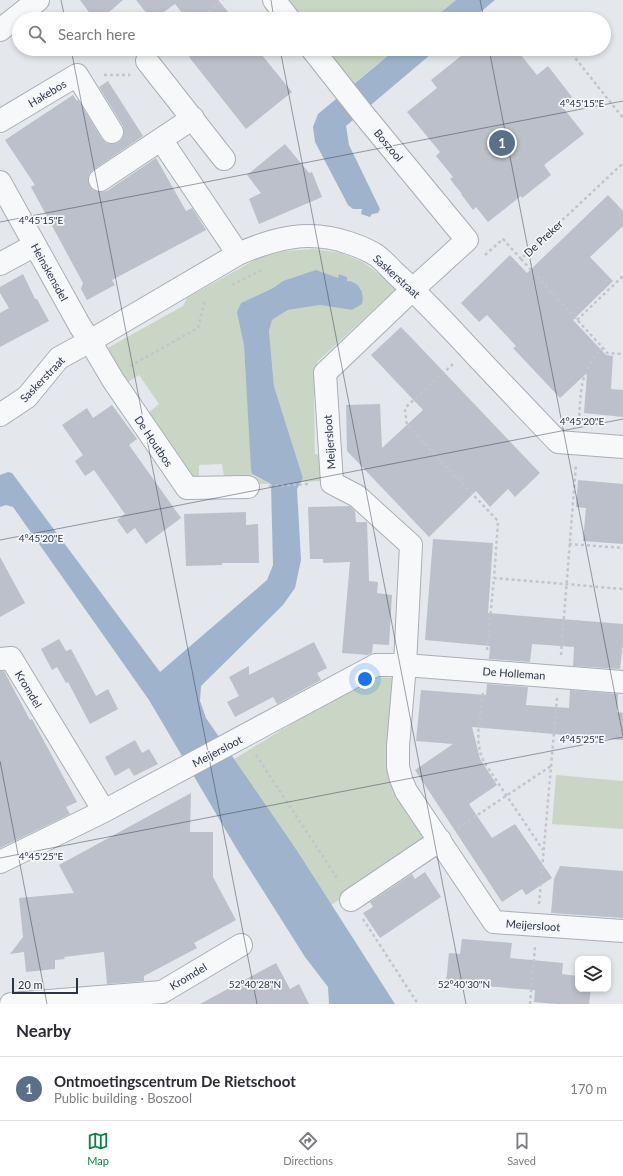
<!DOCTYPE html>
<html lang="en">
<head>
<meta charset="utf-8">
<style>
	:root { --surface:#fff; --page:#f2f2f3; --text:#2b2b33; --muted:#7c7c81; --line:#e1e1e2; --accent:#0b8043 }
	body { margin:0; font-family:Lato,sans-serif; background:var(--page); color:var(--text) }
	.controls { position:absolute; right:12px; bottom:12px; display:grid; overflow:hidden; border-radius:8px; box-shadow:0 2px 6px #0003 }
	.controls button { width:36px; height:36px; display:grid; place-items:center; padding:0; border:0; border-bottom:1px solid var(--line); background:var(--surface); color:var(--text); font:20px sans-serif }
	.scale { position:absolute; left:12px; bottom:10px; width:66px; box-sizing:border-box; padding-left:4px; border:2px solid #2b3445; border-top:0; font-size:11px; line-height:14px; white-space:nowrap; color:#2b3445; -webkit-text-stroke:3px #f4f6f9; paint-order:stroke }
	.you { position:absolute; left:365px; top:679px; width:14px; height:14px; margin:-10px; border:3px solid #fff; border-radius:50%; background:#1a73e8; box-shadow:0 0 0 6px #1a73e833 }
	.badge { display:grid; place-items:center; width:26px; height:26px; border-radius:50%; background:var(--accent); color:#fff; font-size:13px; font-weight:700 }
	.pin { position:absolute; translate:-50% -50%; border:2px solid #fff; box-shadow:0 1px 4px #0006 }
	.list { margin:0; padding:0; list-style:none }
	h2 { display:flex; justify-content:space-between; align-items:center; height:52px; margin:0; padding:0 16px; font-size:17px }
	h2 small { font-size:13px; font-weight:400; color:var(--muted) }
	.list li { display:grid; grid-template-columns:26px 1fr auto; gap:12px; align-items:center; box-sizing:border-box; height:64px; padding:0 16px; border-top:1px solid var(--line) }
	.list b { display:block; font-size:15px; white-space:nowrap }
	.list p { margin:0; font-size:13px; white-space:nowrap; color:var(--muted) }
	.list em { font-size:13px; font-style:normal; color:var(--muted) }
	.icon { flex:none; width:22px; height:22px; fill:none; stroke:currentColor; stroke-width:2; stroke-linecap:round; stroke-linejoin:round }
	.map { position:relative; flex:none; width:623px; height:1004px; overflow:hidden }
	.search { position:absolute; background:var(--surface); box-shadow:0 2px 6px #0003; left:12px; right:12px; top:12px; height:44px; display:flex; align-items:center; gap:10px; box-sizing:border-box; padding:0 14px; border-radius:22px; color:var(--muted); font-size:15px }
	.sheet { height:116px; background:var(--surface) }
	nav { display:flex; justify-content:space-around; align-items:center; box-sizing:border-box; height:56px; border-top:1px solid var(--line); background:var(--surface); font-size:11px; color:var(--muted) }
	nav a { display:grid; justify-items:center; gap:2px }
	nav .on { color:var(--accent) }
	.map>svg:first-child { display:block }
</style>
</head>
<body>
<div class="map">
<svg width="623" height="1004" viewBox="0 0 623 1004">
	<rect width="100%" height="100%" fill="#e4e7ec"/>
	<path fill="#c9d6c5" d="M289 0H456L433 19H303Z
		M325 49H396L352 85Z
		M314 249 341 253 363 262 397 288 317 362 319 394 314 395 315 454 321 455 322 481 300 482 303 478 274 386 269 331 272 320 288 310 320 305 352 310 361 289C356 284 354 281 346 281L347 277 339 274V278L283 281 273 288 241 303 238 312 244 346 252 475 271 484 225 483 222 464 199 465V482L194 480 147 414 159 404 139 375 125 384 104 350 183 306 187 298 258 258 284 251Z
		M369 677 397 678 390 769 431 838 331 905 296 849 234 759Z
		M556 775 623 781V829L552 824Z"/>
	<path fill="#9fb4cc" d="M456 0H495L472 19H433Z
		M396 49H437L346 126 349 145 380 209 378 213 372 214 370 217 361 214 362 209H353L348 205 315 142 313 127 318 114Z
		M316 270 338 278 339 274 347 277V281C359 281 365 293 362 304L352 310 320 305 288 310 272 320 269 331 274 386 303 478 297 489 301 560 295 588 283 605 201 686 200 701 206 718 296 849 395 1004H329L328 987 305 957 238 851 149 700 13 507 6 505 0 507V475L8 472 12 473 160 672 267 580 273 565 271 484 252 474 251 469 244 346 237 312 241 303 273 288 283 281Z"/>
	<path fill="#bbc0ca" d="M80 0H123L101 19H94Z
		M136 0H218L234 19H187L175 4 154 19H151Z
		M200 49H257L292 92 246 129 189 57Z
		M456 49H516L537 75 548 66 572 97 561 105 584 134 544 165 551 175 522 198 521 196 488 222 476 207 473 210 461 194H462L450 179 453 177 436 156 440 152 407 112 437 88 431 80 461 56Z
		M108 81 143 136 93 170 89 174 88 180 90 187 94 191 100 192 107 191 156 158 186 211 192 208 206 230 112 280 115 285 87 300 81 289 83 283 31 187 35 185 5 140 73 95 77 101 78 100 102 139 106 143 113 144 118 143 123 138 124 131 123 126 99 87Z
		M285 144 309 173 312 172 322 197 259 224 249 199 261 193 247 175Z
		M608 195 623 211V226L590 257 613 281 573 320 606 355 613 356 611 389 623 390V417L584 413 587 373 560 398 513 348 516 346 487 315 479 322 461 303 510 255 527 273Z
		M23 274 35 299H37L49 321 0 347V313L9 308 0 293V287Z
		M401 327 540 473 515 497 508 489 490 507 476 491 429 537 347 451 346 405 380 404 382 448 423 410 371 355Z
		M112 405 137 439 129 445 181 518 146 544 135 528 127 534 117 520 125 514 94 470 85 476 75 461 83 455 62 425 87 408 93 418Z
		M578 480 623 484V544L583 541 586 508 576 507Z
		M350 506 355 511 356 522H367L369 581 378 582 377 593 392 595 389 645 373 644 372 653 368 655 342 653 350 562 323 563V559H310L308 507Z
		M246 512V525L258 524 259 563H222V565L186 566 184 514Z
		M433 539 493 543 488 613 623 624V643L620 669 573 666 574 647 532 644 530 662 489 659 490 646 425 640Z
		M0 557 25 603 0 617Z
		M59 639 66 651 71 649 96 696 108 689 118 709 90 724 68 682 66 683 57 667 52 670 41 649Z
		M314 642 327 668 317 673 321 680 277 704 273 697 235 717 227 702 239 696 229 677 249 666V675Z
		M0 671H4L30 720 32 719 77 802 66 807 70 814 0 848Z
		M487 684 528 687 526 705 569 708 570 690 618 694 617 712 623 713V740L472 727 480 759 497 785 469 804 492 838 515 824 552 878 526 895 522 889 502 902 415 770 453 744 416 741 421 690 486 695Z
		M135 740 142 753 149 749 158 764 134 776 129 768 115 776 105 757Z
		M191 793 190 832H213V877L236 920 194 943 197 948 144 976V981L107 984 104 952 64 957 65 959 55 960V969L26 972 24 952 10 954 23 937 19 898 74 893 59 865Z
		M560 866 623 871V918L551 913 554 879Z
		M425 872 441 897 380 938 363 913 373 907 370 902 412 874 415 879Z
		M462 939 512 943 510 958 563 963 562 974 578 976V989H591L589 1004H557L534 1002 535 990 446 983 449 953 460 954Z
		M276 963 290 989 299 984 309 1004H200Z"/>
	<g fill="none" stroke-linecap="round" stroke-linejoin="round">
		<defs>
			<path id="minor" d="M274 0 289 19
				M0 30 38 0
				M312 49 364 115 467 240 413 289 325 373 332 483 357 496 411 545 405 665 398 746V767L401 779 406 791 494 922 623 931
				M147 61 224 159
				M0 121 77 75 112 132
				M162 141 238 254
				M100 180 193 118
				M0 182 80 326 90 341 113 380 187 488 248 487
				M0 264 35 245
				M0 415 27 397 59 358 90 341 238 254C275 238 309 229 349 243 358 246 368 250 376 255 383 260 388 266 394 272 415 291 434 311 454 332 488 369 523 405 558 442L623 447
				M0 659 11 658 104 811
				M0 862 104 811 376 665H405L623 682
				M351 900 440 840
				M11 1004 162 992 241 945"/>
		</defs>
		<use href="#minor" stroke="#a9aeb7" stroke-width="24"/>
		<path stroke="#c2c5cb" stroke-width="2.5" stroke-dasharray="3 3" stroke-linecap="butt" d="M199 19 223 0
			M568 49 623 118
			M104 75H129L130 74
			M485 255 503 239 521 259 621 165H623
			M521 259 604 349 607 353 623 354
			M232 285 262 270
			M577 320 623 276
			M453 364 406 407 405 411 407 425 498 521 494 578
			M130 366 198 328 205 300
			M579 422C581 390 579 372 603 348
			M269 486 310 484
			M569 544 623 548
			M487 650 494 578 623 589
			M561 655 576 464
			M483 693C481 715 473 741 484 762L543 850
			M256 755 339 881
			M458 828 551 766
			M539 904 557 698
			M363 919 418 1004
			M530 1004 535 947"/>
		<use href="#minor" stroke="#f7f8fa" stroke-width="22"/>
	</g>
	<path fill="none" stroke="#2b3445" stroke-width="1" stroke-opacity="0.45" d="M61 0 65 19M271 0 274 19M480 0 484 19M71 49 257 1004M280 49 466 1004M489 49 623 736M0 222 623 101M0 540 623 419M0 761 47 1004M0 858 623 737"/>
	<g text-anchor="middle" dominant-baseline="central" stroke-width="3.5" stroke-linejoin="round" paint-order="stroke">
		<g font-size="11" fill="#2b3445" stroke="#f4f6f9">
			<text transform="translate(47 93) rotate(-31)">Hakebos</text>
			<text transform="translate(389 145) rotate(50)">Boszool</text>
			<text transform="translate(543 238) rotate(-43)">De Preker</text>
			<text transform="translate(50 272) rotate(61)">Heinskensdel</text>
			<text transform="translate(397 276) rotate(42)">Saskerstraat</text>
			<text transform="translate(42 379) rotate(-46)">Saskerstraat</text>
			<text transform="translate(154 441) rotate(56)">De Houtbos</text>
			<text transform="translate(329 442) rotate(-94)">Meijersloot</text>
			<text transform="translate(514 673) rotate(4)">De Holleman</text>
			<text transform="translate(29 689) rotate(59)">Kromdel</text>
			<text transform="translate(217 751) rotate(-28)">Meijersloot</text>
			<text transform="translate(533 925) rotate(4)">Meijersloot</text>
			<text transform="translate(188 976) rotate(-31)">Kromdel</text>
		</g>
	</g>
	<g font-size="10" text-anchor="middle" fill="#2b3445" stroke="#f4f6f9" stroke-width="3.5" stroke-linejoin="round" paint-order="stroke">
		<text x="582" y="107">4°45'15"E</text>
		<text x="41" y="224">4°45'15"E</text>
		<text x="582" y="425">4°45'20"E</text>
		<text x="41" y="542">4°45'20"E</text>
		<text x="582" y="743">4°45'25"E</text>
		<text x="41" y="860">4°45'25"E</text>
		<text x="255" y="988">52°40'28"N</text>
		<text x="464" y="988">52°40'30"N</text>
	</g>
</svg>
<div class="controls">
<button><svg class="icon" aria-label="layers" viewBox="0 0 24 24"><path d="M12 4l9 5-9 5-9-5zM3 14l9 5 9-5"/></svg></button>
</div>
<div class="scale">20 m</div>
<div class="you"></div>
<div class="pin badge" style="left:502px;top:143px;background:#5c6f8a">1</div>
<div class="search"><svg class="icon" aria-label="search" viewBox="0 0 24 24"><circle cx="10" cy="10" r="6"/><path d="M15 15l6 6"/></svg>Search here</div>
</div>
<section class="sheet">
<h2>Nearby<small></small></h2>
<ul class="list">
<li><span class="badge" style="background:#5c6f8a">1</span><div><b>Ontmoetingscentrum De Rietschoot</b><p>Public building · Boszool</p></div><em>170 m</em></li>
</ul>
</section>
<nav>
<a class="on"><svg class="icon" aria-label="map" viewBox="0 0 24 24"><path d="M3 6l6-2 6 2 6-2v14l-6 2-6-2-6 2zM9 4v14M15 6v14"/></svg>Map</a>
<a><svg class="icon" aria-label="directions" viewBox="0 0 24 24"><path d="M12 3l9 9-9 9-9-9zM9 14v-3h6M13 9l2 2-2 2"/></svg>Directions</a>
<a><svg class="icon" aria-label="saved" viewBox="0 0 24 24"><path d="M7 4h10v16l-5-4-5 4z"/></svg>Saved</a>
</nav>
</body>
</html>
